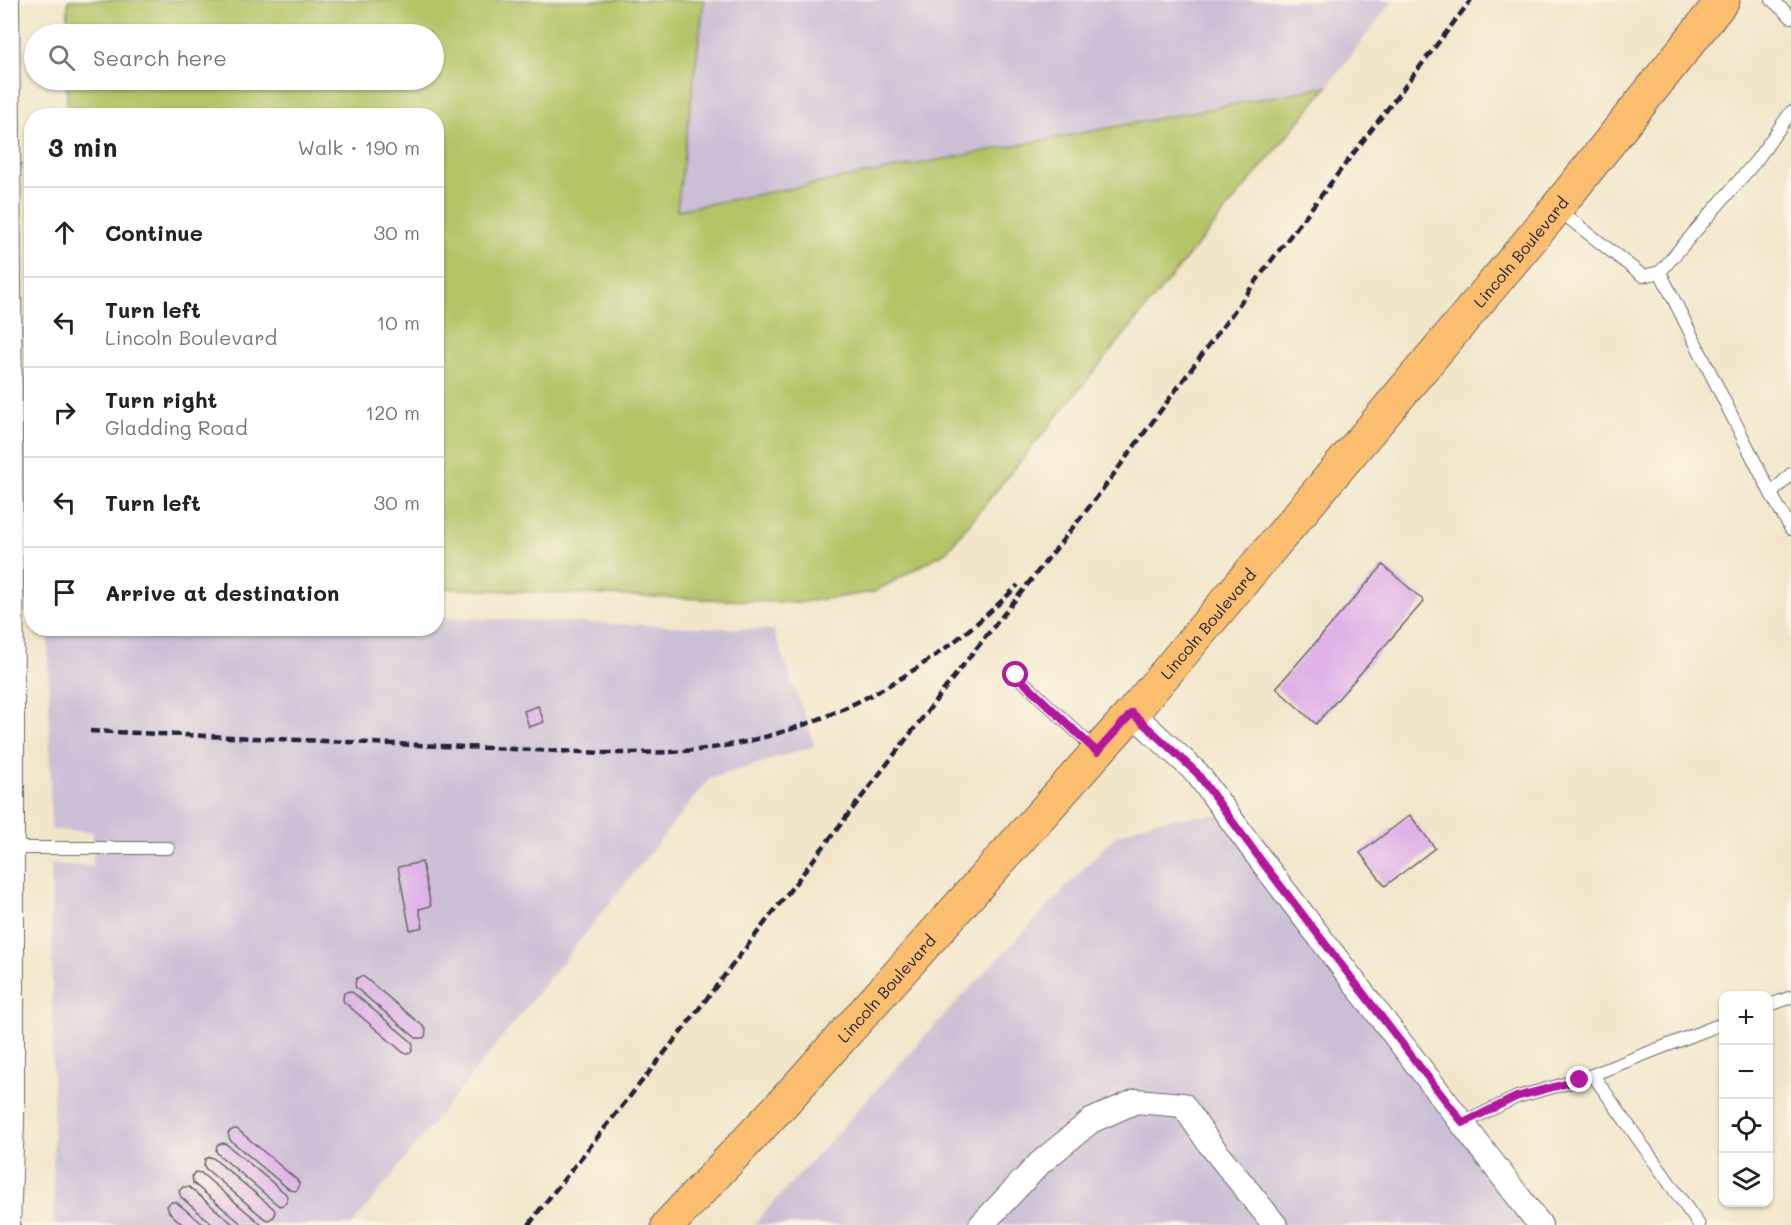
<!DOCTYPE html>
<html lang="en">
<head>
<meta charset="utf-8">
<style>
	:root { --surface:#fff; --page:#f2f2f2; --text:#222; --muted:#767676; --line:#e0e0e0 }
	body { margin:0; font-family:Mali,sans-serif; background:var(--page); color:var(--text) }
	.controls { position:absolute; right:18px; bottom:18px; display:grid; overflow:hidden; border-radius:12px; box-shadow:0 2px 4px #0004 }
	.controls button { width:54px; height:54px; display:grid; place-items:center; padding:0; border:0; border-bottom:2px solid var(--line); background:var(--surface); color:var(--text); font:30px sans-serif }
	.stop { position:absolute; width:18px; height:18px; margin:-14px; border:4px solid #b5179e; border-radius:50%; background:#fff }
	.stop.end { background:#b5179e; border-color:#fff; box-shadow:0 2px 6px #0008 }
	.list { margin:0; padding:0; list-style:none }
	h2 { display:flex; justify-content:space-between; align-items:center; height:78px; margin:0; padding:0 24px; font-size:26px }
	h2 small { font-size:20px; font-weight:400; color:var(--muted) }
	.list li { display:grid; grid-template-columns:39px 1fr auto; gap:18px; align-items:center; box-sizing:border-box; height:90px; padding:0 24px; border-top:2px solid var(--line) }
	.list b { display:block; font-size:22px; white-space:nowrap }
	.list p { margin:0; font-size:20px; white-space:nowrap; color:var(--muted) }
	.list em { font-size:20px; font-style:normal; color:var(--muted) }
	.icon { flex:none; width:33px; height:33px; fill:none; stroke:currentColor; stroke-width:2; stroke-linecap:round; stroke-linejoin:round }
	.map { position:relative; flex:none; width:1791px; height:1225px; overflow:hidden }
	.search { position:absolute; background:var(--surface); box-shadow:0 2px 4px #0004; left:24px; top:24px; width:420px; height:66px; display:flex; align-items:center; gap:15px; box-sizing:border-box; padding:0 21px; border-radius:33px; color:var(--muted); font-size:22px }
	.panel { position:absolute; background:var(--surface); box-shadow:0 2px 4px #0004; left:24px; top:108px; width:420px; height:528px; border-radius:24px }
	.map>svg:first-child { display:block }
</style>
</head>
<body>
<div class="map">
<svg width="1791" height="1225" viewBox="0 0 1791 1225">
	<rect width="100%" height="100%" fill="#fcf5e5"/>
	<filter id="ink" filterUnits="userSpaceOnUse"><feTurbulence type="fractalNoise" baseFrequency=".0167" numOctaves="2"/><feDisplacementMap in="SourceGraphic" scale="12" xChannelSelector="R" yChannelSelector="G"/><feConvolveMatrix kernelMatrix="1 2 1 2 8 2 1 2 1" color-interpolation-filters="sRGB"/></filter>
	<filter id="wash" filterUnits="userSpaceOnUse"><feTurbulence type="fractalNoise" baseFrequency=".008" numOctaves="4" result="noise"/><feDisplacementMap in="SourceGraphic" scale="24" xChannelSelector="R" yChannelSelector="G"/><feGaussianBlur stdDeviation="1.35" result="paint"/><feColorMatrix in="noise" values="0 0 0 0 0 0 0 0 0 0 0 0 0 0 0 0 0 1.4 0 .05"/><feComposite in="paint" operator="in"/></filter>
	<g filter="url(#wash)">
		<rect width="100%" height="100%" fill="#f1e6c9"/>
		<path fill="#cbbfd5" d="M704 0H1393L1328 86 677 210Z
			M437 617 773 630 808 724 814 746 709 779 352 1225H54L51 864 93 866V832L51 830 48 629 436 628Z
			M1227 814 1535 1225H753L935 1025 1115 836 1154 820Z"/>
		<path fill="#b3c365" stroke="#6a7250" stroke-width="1.5" d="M68 0H704L677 210 1328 86 946 552 874 592 797 603 437 588 436 116 67 115V80H434V34H67Z"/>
		<g id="blocks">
			<path fill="#deb1e7" d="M1383 565 1424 601 1316 724 1276 688Z
				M538 706 544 722 529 727 524 711Z
				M1410 815 1435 848 1385 886 1360 853Z
				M422 862 431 906 419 909 423 927 410 930 398 867Z
				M361 976 364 977 424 1027 426 1030 425 1037 422 1038H416L356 988 355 985 356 979Z
				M349 991 352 992 412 1042 413 1045 412 1051 410 1053H404L344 1002 343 999 344 993Z
				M234 1129H237L297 1180 299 1183 298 1189 295 1191 290 1190 230 1140 228 1133 230 1131Z
				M223 1143 226 1144 286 1194 287 1197 286 1203 281 1206 278 1205 218 1154 216 1151 217 1145Z
				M210 1157 213 1158 273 1208 275 1211 274 1217 268 1220 265 1219 205 1168 204 1165 205 1159Z
				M195 1172 201 1173 262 1225H243L193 1183 192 1176Z
				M183 1187H189L234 1225H213L181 1197 179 1191Z
				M171 1202H176L204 1225H183L169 1212 167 1206Z"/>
		</g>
	</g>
	<g filter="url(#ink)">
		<use href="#blocks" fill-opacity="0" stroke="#6a676d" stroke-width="1.5"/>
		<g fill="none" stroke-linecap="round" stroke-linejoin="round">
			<defs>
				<path id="service" d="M1772 0 1791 17
					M1557 209 1643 276 1660 272 1756 161 1791 112
					M1660 272 1771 494 1791 529
					M1771 494 1791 474
					M1016 675 1096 750
					M9 848H168
					M1768 1006 1791 997
					M1593 1075 1699 1225
					M1463 1123 1517 1097 1579 1080 1724 1023"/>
				<path id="minor" d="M1132 713 1197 773 1263 863 1540 1225
					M981 1225 1040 1163 1091 1121 1136 1101 1183 1105 1209 1143 1275 1225"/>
				<path id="tertiary" d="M4 0 9 699V1121L5 1225"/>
				<g id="primary">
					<path id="s1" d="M668 1225 782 1104 1132 713 1547 220 1723 0"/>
				</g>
			</defs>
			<use href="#service" stroke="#6a676d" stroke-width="14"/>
			<use href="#minor" stroke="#6a676d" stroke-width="26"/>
			<use href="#tertiary" stroke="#6a676d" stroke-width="32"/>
			<use href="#primary" stroke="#6a676d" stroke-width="35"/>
			<use href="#service" stroke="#fff" stroke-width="12"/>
			<use href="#minor" stroke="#fff" stroke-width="24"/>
			<use href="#tertiary" stroke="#fff" stroke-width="30"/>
			<use href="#primary" stroke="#fbbe6e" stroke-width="33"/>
			<path stroke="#22223b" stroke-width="4.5" stroke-dasharray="9 4.5" stroke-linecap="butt" d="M90 731 605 753C639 753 672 753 705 749 825 733 934 670 1018 585
				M529 1225 538 1212 681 1032 960 669 1094 501 1274 257 1471 0"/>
		</g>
	</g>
	<g fill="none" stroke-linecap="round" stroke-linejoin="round" filter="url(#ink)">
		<path stroke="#b5179e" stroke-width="8" d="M1016 675 1097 752 1132 713 1197 773 1263 863 1463 1123 1516 1097 1580 1080"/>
	</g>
	<g text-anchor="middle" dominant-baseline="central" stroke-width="4.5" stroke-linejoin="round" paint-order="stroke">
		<g font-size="16" fill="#22223b" stroke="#fcf5e5">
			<text stroke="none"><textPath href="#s1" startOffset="1294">Lincoln Boulevard</textPath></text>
			<text stroke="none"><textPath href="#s1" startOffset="808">Lincoln Boulevard</textPath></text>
			<text stroke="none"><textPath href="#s1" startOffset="322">Lincoln Boulevard</textPath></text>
		</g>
	</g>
</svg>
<div class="controls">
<button>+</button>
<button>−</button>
<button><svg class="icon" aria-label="locate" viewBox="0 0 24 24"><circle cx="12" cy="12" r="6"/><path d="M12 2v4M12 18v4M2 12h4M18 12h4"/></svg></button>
<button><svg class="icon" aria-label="layers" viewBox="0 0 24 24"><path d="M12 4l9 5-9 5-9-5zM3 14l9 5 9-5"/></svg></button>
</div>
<div class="stop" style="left:1016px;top:675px"></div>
<div class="stop end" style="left:1580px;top:1080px"></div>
<div class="search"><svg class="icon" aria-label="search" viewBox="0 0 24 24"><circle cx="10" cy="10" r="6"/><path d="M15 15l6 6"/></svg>Search here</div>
<section class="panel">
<h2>3 min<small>Walk · 190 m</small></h2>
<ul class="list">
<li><svg class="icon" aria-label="ahead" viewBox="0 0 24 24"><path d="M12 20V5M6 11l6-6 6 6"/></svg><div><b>Continue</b></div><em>30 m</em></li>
<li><svg class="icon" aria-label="left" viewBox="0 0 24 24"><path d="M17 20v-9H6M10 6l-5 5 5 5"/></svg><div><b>Turn left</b><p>Lincoln Boulevard</p></div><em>10 m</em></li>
<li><svg class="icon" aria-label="right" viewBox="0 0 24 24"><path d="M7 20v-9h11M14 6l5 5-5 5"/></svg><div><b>Turn right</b><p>Gladding Road</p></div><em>120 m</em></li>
<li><svg class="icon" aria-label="left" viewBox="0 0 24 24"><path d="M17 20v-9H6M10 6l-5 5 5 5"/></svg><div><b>Turn left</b></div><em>30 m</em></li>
<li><svg class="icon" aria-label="arrive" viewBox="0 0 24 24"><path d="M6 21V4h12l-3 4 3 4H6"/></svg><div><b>Arrive at destination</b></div></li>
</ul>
</section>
</div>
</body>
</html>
